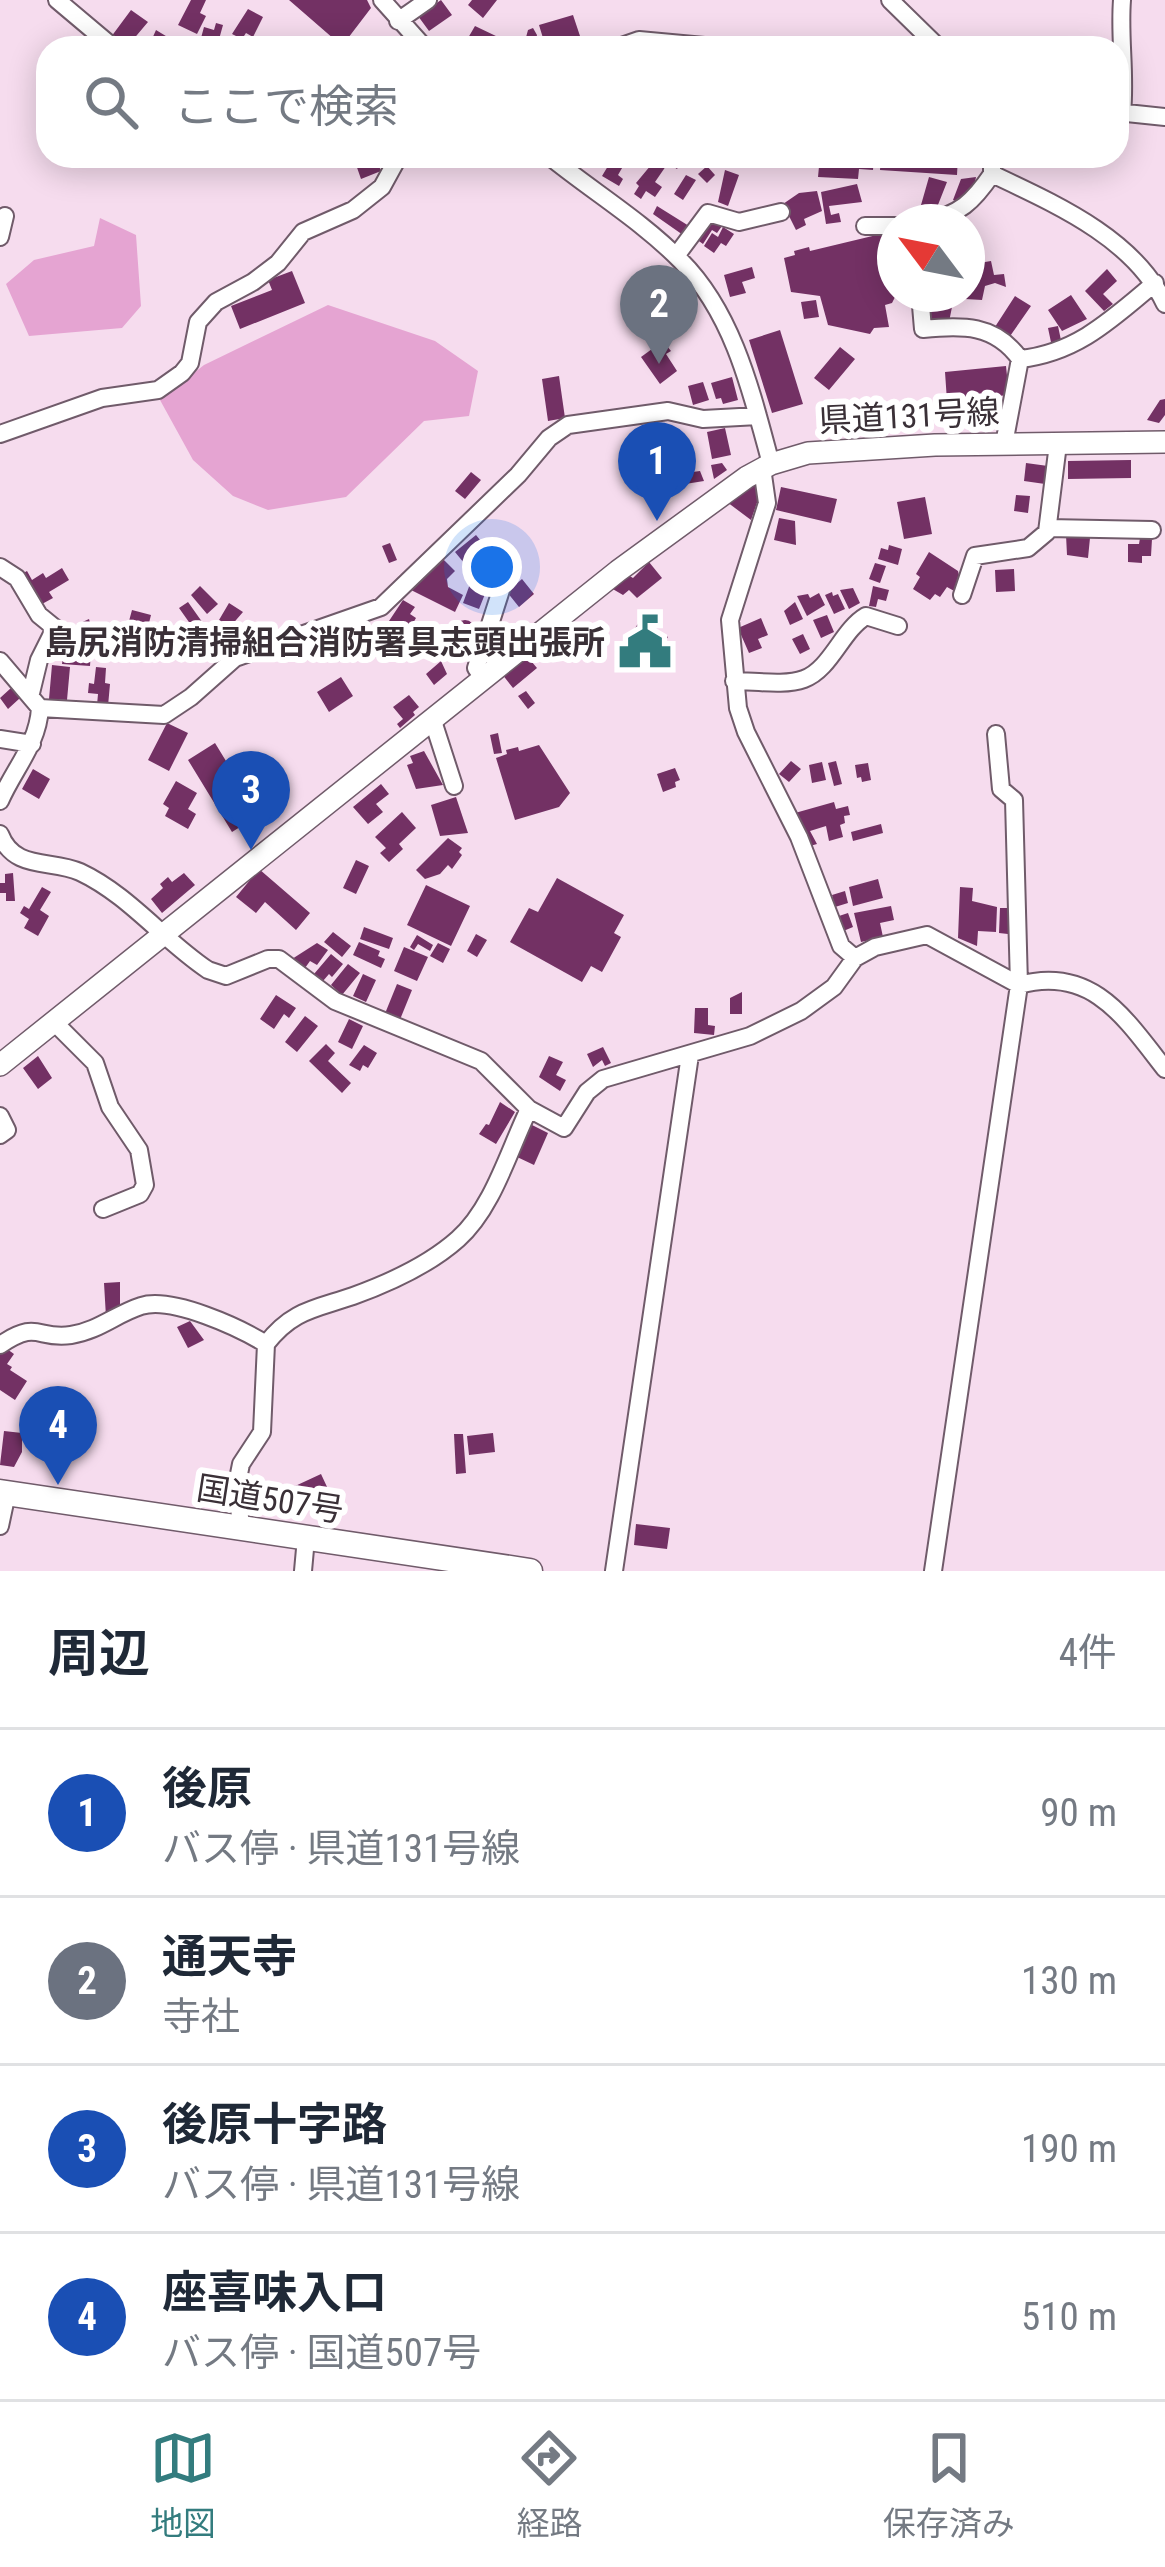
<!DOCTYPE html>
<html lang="ja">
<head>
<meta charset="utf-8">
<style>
	:root { --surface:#fff; --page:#f2f2f3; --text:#1f2937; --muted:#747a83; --line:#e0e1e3; --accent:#337c7e }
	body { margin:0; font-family:"Roboto Condensed","Noto Sans JP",sans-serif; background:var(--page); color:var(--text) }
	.compass { position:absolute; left:877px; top:204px; width:108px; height:108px; border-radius:50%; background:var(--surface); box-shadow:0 6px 30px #0003; rotate:302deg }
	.you { position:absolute; left:492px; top:567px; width:42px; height:42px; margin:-30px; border:9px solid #fff; border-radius:50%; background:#1a73e8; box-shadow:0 0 0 18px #1a73e833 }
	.badge { display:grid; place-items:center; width:78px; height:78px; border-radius:50%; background:var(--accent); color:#fff; font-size:39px; font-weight:700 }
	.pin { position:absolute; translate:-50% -99px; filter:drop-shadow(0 3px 6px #0008) }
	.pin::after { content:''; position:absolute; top:63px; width:42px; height:36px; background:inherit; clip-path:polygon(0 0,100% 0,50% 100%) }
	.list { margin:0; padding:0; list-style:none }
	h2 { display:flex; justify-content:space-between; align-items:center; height:156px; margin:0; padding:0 48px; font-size:51px }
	h2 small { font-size:39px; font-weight:400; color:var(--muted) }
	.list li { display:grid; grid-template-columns:78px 1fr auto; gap:36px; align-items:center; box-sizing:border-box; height:168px; padding:0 48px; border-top:3px solid var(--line) }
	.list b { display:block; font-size:45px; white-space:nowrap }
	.list p { margin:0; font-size:39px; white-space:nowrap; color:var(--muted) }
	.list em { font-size:39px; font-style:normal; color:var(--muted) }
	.icon { flex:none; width:66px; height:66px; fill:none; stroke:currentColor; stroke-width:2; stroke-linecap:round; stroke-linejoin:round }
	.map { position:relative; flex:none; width:1165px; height:1571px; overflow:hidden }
	.search { position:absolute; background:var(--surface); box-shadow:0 6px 30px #0003; left:36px; right:36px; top:36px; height:132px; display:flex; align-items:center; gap:30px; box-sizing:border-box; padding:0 42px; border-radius:36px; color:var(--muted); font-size:45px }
	.sheet { height:828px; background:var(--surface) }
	nav { display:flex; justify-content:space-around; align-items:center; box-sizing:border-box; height:168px; border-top:3px solid var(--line); background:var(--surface); font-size:33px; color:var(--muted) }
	nav a { display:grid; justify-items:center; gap:6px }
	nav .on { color:var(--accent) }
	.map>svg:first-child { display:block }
</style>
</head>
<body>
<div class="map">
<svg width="1165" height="1571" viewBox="0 0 1165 1571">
	<rect width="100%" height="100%" fill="#f6dcee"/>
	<path fill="#e5a4d2" d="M100 218 136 235 141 306 122 328 29 336 6 284 34 260 94 246Z
		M328 305 435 341 478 371 469 416 424 421 346 497 268 510 233 496 193 460 160 400 204 365Z"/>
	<path fill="#733164" d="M191 0H206L200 13 206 16 197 34 178 25Z
		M289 0H367L371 8 342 46Z
		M441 0 452 15 429 31 418 16Z
		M472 0H497L483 18 468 5Z
		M248 9 263 17 253 37 246 33 242 39 232 34Z
		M131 10 148 22 126 48 111 37Z
		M573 15 580 36 560 48H546L539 25Z
		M216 23 223 25 218 43 201 38 204 27 214 30Z
		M475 26 498 37 491 48 468 38Z
		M533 28 537 35 535 46 525 41 528 30Z
		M156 30 179 44 178 48H148Z
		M353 156H375L381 171 361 179Z
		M614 156H629L618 175 623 179 619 186 602 176Z
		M668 156H685L677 169 664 161Z
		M820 156H874L873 170 859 169 858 179 818 177Z
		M881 156H958L957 175 880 170Z
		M656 159 666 166 655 182 662 187 655 197 646 191 641 199 634 194 639 186 636 183Z
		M707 166 715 175 707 183 698 174Z
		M725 170 739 175 728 206 718 202Z
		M686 175 696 180 683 200 674 194Z
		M929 177 947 182 934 215 919 212Z
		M976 177 973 192 963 204 953 200 961 179Z
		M857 184 862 202 829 206 831 215 839 213 841 222 826 224 821 192Z
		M817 191 822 211 804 219 806 225 796 230 783 204 799 193Z
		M657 206 689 226 683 235 653 214Z
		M709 218 722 226 717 233 712 230 703 244 696 239Z
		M723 227 734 234 726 246 721 243 714 253 704 246 712 233 718 237Z
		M885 233 895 255V297L892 303 885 305 889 327 874 328 870 334 828 325 820 296 791 292 784 258 795 255 794 251 809 247 810 251Z
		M991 261 994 275 1004 274 1006 287 995 283 985 286 982 300 965 299 967 265Z
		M752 267 755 278 742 282 746 293 730 297 724 275Z
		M1107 269 1117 281 1103 294 1113 304 1104 311 1085 291Z
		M292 271 305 303 240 329 231 306 272 290 268 280Z
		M1071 295 1087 319 1062 331 1048 310Z
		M1015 296 1031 306 1008 339 993 330Z
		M942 299 953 302 949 322 927 320 930 302Z
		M816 300 819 317 804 319 801 302Z
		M1058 326 1062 345 1052 347 1048 328Z
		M780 330 803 404 772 413 749 340Z
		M663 341 671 351 666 354 677 371 660 384 641 357Z
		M840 347 855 359 829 390 814 378Z
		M1006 366 1009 395 947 401 945 372Z
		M559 376 565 418 548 421 542 379Z
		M732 377 738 400 723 404 721 398 716 399 711 383Z
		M703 382 709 400 693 405 688 386Z
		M1165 399V415L1159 423 1147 420 1160 400Z
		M725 428 731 455 712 459 707 432Z
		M1131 460V478L1068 479V461Z
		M722 463 727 470 714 479 711 465Z
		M1026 463 1048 466 1045 484 1024 481Z
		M700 471 704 481 679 485 678 474Z
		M471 472 481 480 465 499 455 491Z
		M756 484 759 497 751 520 727 502Z
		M781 487 837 499 831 523 776 510Z
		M1016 495 1030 496 1028 513 1014 511Z
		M925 497 932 534 904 539 897 502Z
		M779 518 795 521 796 545 774 540Z
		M476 535 485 546 464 563 455 552Z
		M1066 535 1090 538 1088 558 1067 555Z
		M1140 538 1152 539 1151 556H1142V563L1128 562V544H1139Z
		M390 543 397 560 389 563 382 546Z
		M889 545 902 549 898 565 878 559 881 548 888 550Z
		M929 552 958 571 961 583 956 592 947 587 940 597 935 594 930 600 913 589 920 577 916 574Z
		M443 559 455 571 447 579 448 587 463 595 455 612 411 590Z
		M649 562 662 578 637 598 629 590 623 595 611 588 628 575 633 578Z
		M875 563 886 566 880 583 869 579Z
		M62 568 69 580 49 592 53 598 42 604 20 575 27 571 32 580 43 573 46 578Z
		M1014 569 1015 591 996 592 995 570Z
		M522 579 534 594 519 607 507 592Z
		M470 584 485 594 479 609 463 603Z
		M200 586 218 604 207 614 191 595Z
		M873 586 889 590 886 601 878 599 876 607 869 606Z
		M853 588 860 603 849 609 840 590Z
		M832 592 833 596 838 594 845 609 834 614 825 595Z
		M819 593 825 605 807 616 797 596 808 594 810 598Z
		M403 600 415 607 410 614 416 618 412 625 424 632 416 643 387 624Z
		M188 602 217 643 208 649 179 608Z
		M795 602 803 619 790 625 784 611Z
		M229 603 243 612 230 627 219 620Z
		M132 610 151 615 145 639 154 641 151 651 123 643Z
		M827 615 834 632 821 638 813 620Z
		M761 618 768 635 758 639 762 648 749 653 738 628Z
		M89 619 92 630 79 637 80 646H67L68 640 60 639 63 631Z
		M641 619 668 637 650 665 622 648Z
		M455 630a10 10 0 1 1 20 0a10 10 0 1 1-20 0Z
		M263 625 277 634 264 639 257 634Z
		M376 626 385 632 376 644 368 639Z
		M803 634 810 649 800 654 792 639Z
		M353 637 354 647 348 649 350 660 337 662 334 641Z
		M451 640 469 646 464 661 450 662 446 655Z
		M64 649 91 651 90 666 62 664Z
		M526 655 537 668 513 688 502 674Z
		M441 661 447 674 434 685 426 674Z
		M52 665 70 667 67 700 49 699Z
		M96 667 106 668 105 683 110 684 108 706 97 705 98 694 88 693 89 683 94 684Z
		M341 677 353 696 329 712 317 692Z
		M11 688 20 698 8 709 0 698Z
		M526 691 535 703 528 709 518 696Z
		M409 695 419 707 413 712 415 715 400 728 397 724 403 719 393 707Z
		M167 723 188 733 169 771 148 760Z
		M498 733 502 753 494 754 490 735Z
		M215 743 259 815 232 832 188 760Z
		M539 745 570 793 559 807 515 820 496 758 507 754 506 750 518 747 519 751Z
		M424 751 443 785 416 789 407 765 413 763 410 756Z
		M791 761 801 769 789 782 779 774Z
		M836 761 842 784 834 786 828 763Z
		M822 762 826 780 812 783 809 765Z
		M868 763 871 780 862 782 861 777 857 778 855 765Z
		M675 768 680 780 675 782 676 787 663 792 657 774Z
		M33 769 50 779 39 799 22 789Z
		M176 781 197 793 188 809 196 814 188 829 165 816 169 808 163 804Z
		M381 784 389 794 376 804 383 812 368 824 353 807Z
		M456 797 468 833 440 836 431 805Z
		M834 802 836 809 848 806 850 815 844 816 845 823 840 825 843 837 829 841 826 826 810 831 817 844 810 846 795 813Z
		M402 812 416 828 399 844 403 849 389 862 380 853 386 848 375 837Z
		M881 824 883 833 853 841 851 832Z
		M448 838 462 848 459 852 462 855 452 869 448 865 440 874 425 879 416 870Z
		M356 860 369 866 356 894 343 888Z
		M259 869 310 913 296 930 265 902 256 913 236 897Z
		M13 873 15 901H6V893H0V883H5V874Z
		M184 873 195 885 162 913 151 899 163 888 160 884 168 877 172 882Z
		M557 878 624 915 614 933 621 937 602 972 591 966 582 982 510 942 529 908 538 912Z
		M878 879 883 898 853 906 849 887Z
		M426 885 470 906 451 946 407 925Z
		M42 887 51 892 40 910 49 916 38 936 24 928 29 919 20 913 24 906 29 909Z
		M960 887 973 888 972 901 997 907 996 932 978 931 977 946 958 938Z
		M845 891 848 903 835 907 832 895Z
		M891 906 894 920 880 923 883 937 861 942 854 913Z
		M1000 908H1009L1008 934 999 933Z
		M848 913 853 927 841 932 836 917Z
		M364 927 393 938 389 949 360 939Z
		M333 932 351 946 342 957 324 942Z
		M476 934 487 940 477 957 467 951Z
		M417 935 433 945 430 951 418 944 414 950 410 947Z
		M359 942 380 951 378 956 385 959 381 968 353 955Z
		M317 943 328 950 317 965 310 961 305 968 292 959Z
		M438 943 450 949 443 963 430 956Z
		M404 947 428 957 417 981 394 971Z
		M331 954 343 964 332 977 329 974 323 981 314 974Z
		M348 964 360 973 342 995 331 985Z
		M363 974 376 980 366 1002 353 996Z
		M397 984 412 990 399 1022 384 1016Z
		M742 992V1014H730V998Z
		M276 995 296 1008 289 1018 284 1014 274 1029 260 1019Z
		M695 1008H708V1025L715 1026 714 1035 694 1033Z
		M305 1016 318 1026 297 1052 285 1042Z
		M349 1019 363 1026 352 1049 338 1042Z
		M326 1044 335 1053 328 1061 351 1083 342 1093 309 1061Z
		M364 1045 377 1053 368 1068 363 1065 360 1071 349 1065Z
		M603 1047 611 1063 605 1066 602 1060 593 1067 587 1054Z
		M38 1056 52 1078 38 1089 23 1068Z
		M549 1056 563 1062 556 1075 566 1080 560 1091 539 1077Z
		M500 1102 515 1112 496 1144 479 1134 486 1124 489 1125Z
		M530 1124 548 1133 534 1165 515 1156Z
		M120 1282V1309L106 1317 104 1283Z
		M190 1321 204 1340 188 1348 177 1327Z
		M7 1349 14 1354 7 1364 12 1367 10 1370 27 1381 15 1400 0 1390V1354Z
		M4 1431 22 1433V1452L14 1467 0 1465Z
		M493 1433 495 1452 469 1455 467 1436Z
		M454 1434H463L466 1473 456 1474Z
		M321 1474 328 1489 301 1503 293 1487Z
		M636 1524 670 1528 667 1549 634 1545Z"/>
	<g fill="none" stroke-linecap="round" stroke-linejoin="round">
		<defs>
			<path id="minor" d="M57 0 114 48
				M382 0 425 48
				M890 0 939 48
				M1122 0C1119 38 1126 74 1122 113
				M398 21 428 0
				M616 48 639 40 726 48
				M1117 112 1165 117
				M549 156C592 191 642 221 681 261 734 314 752 394 771 464
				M992 156V174C1055 204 1134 238 1165 304
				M926 222C960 214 973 202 992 174
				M865 226H895
				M0 237 5 216
				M676 256 708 213 739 222 781 212
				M920 294 923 329C962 325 995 324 1020 359L1004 444
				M1020 359C1077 353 1112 319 1155 283
				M0 434 102 398 158 390 182 373 190 363 198 322 216 302 253 282 278 263 303 232 353 210 382 187 399 156
				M762 468 767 503 730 620 738 708 746 732 799 837 841 946 855 958
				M1048 528 1152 530
				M0 567 17 578 39 615 55 628 39 660 31 693
				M962 595 975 556 1028 548 1047 532 1058 444
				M0 661 40 708C38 744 14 769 0 801
				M483 678 476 668 503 584
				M734 681C755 681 785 686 804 679 831 669 842 630 866 616L898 626
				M40 708 164 715 191 697 235 658 381 607 518 475 549 438 568 425 668 411 703 419 758 416
				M432 718 454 786
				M0 739 32 744
				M0 834C14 871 51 859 80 872 129 895 163 940 208 970L226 976 268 959H279L335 1001 481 1061 529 1109 564 1128 587 1092 603 1079 750 1036 801 1011 834 987 855 958 875 947 927 935 1019 985C1092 965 1125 1018 1165 1069
				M54 1022 95 1063 110 1107 139 1150 145 1185 140 1194 103 1209
				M0 1116 7 1130 0 1135
				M0 1345C39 1319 36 1340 71 1335 98 1331 116 1314 141 1306 172 1296 240 1328 266 1344
				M0 1526 7 1493
				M241 1528 237 1484 241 1464 262 1432 266 1344C292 1310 315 1309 353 1296 389 1283 430 1264 458 1239 493 1208 509 1150 529 1109
				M303 1571 306 1538
				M614 1571 690 1055
				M933 1571 1019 985 1014 800 1001 789 996 734"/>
			<path id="major" d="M0 1065 618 571 747 477 771 464 808 453 935 445 1165 442"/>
			<path id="highway" d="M0 1492 530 1571"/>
		</defs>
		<use href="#minor" stroke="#705b6a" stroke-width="20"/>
		<use href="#major" stroke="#705b6a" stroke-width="24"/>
		<use href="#highway" stroke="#705b6a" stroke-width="27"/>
		<use href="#minor" stroke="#fff" stroke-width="16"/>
		<use href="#major" stroke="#fff" stroke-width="21"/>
		<use href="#highway" stroke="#fff" stroke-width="24"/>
	</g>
	<defs>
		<symbol id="civic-bare" viewBox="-9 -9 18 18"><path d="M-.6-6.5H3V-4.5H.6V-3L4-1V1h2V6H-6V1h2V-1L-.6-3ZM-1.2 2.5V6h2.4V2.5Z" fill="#337c7e" stroke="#fff" stroke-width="2.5" paint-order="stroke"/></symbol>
	</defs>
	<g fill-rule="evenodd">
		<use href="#civic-bare" x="607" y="604" width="76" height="76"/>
	</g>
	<g text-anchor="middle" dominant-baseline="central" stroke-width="12" stroke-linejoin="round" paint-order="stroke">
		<g font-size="33" fill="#3a3037" stroke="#fff">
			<text transform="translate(909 416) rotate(-3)">県道131号線</text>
			<text transform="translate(270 1499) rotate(9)">国道507号</text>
		</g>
		<g font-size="33" font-weight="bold" fill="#3a3037" stroke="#fff" text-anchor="end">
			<text x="605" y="642">島尻消防清掃組合消防署具志頭出張所</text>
		</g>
	</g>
</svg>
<svg class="compass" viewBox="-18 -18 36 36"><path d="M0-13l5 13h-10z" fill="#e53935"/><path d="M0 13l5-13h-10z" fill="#747a83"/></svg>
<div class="you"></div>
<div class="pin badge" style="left:657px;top:521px;background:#1a4fb4">1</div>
<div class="pin badge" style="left:659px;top:364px;background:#6b7280">2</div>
<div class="pin badge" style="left:251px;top:850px;background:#1a4fb4">3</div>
<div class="pin badge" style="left:58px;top:1485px;background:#1a4fb4">4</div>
<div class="search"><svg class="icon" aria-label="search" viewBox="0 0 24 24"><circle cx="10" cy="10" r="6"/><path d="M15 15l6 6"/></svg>ここで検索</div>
</div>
<section class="sheet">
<h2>周辺<small>4件</small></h2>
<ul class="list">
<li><span class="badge" style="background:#1a4fb4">1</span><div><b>後原</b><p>バス停 · 県道131号線</p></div><em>90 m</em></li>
<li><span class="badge" style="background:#6b7280">2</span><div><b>通天寺</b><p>寺社</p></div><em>130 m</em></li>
<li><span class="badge" style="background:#1a4fb4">3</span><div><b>後原十字路</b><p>バス停 · 県道131号線</p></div><em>190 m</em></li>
<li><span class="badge" style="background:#1a4fb4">4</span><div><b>座喜味入口</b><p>バス停 · 国道507号</p></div><em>510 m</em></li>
</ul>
</section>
<nav>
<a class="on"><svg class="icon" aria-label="map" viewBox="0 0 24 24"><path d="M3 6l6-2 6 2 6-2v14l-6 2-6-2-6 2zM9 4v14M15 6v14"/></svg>地図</a>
<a><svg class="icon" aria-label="directions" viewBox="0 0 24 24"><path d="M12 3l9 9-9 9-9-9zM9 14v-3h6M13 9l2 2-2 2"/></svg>経路</a>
<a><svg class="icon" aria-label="saved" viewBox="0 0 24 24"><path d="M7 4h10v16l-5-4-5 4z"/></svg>保存済み</a>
</nav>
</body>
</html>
